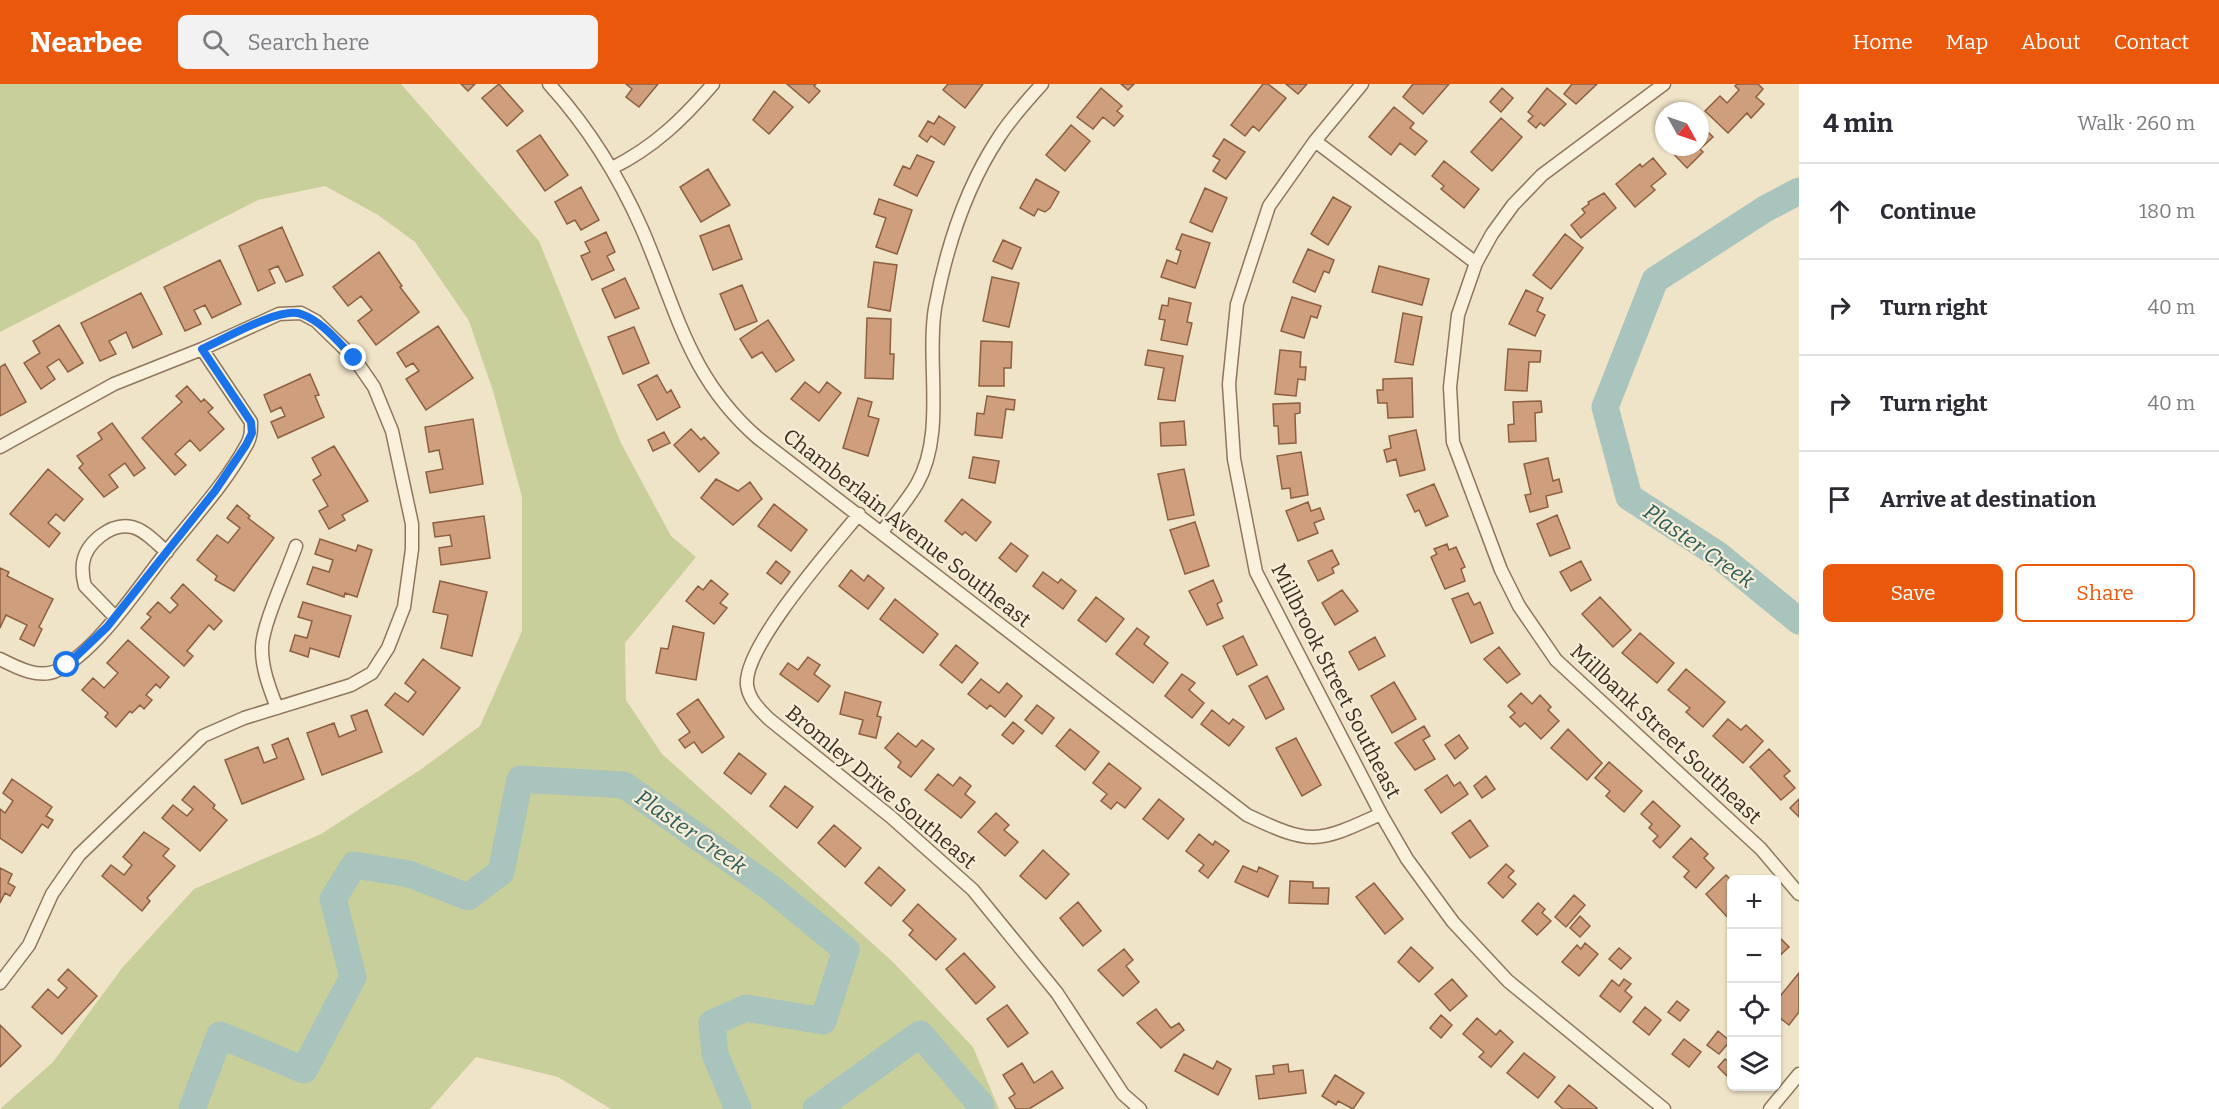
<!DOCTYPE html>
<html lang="en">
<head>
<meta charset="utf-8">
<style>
	:root { --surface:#fff; --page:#f2f2f3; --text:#2b2b33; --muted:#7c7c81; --line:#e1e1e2; --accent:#ea580c }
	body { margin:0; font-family:Bitter,serif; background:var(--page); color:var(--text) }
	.controls { position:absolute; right:18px; bottom:18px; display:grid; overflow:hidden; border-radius:9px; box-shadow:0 2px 4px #0004 }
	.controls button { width:54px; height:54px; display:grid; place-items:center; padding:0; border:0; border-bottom:2px solid var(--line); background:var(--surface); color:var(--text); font:30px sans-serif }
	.compass { position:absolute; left:1655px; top:18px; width:54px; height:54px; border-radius:50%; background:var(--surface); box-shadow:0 2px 4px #0004; rotate:130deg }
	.stop { position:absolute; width:18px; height:18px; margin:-14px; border:4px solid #1a73e8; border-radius:50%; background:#fff }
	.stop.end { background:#1a73e8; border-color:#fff; box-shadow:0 2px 6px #0008 }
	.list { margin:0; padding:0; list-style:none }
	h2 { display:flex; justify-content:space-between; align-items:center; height:78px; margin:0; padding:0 24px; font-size:26px }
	h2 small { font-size:20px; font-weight:400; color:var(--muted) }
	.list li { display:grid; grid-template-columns:39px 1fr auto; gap:18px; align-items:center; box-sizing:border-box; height:96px; padding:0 24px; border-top:2px solid var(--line) }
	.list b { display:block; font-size:22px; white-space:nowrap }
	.list em { font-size:20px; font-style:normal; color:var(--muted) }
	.actions { display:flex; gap:12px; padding:18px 24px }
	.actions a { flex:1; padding:14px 0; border:2px solid var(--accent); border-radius:9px; text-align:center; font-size:21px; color:var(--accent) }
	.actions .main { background:var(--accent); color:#fff }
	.icon { flex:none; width:33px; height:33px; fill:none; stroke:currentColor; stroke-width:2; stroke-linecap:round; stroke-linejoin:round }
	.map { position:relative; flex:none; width:1799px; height:1025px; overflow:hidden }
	header { display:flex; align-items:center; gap:36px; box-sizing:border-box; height:84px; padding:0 30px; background:var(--accent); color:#fff }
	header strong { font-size:28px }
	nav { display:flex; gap:33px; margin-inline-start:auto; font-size:21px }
	.search { width:420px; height:54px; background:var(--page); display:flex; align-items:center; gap:15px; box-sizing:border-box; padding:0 21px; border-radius:9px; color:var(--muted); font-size:22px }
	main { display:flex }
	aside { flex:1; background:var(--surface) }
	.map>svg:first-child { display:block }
</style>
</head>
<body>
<header>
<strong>Nearbee</strong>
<div class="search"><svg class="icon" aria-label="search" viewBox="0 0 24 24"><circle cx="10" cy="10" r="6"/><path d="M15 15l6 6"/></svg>Search here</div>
<nav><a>Home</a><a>Map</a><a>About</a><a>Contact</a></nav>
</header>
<main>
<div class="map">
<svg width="1799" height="1025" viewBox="0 0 1799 1025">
	<rect width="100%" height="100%" fill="#f0e4c8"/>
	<path fill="#c9cf9b" d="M0 0H401L539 157 621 359 671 452 696 473 625 559 626 616 662 670 893 878 973 963 999 1025H611L558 993 476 973 430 1025H0L53 978 122 884 194 805 321 750 420 686 480 642 522 547V413L493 307 469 237 415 158 378 131 325 102 258 116 0 248Z"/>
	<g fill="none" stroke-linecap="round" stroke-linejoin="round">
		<path stroke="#a9c4bc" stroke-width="27" d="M1799 107 1765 125 1655 196 1605 323 1629 413 1717 470 1799 537
			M192 1025 220 951 304 986 353 893 333 815 354 781 409 790 468 813 501 788 520 695 624 701 772 805 846 866 823 937 746 924 712 939 715 970 738 1025
			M816 1025 920 950 980 1020 981 1025"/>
	</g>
	<path fill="#cf9f7d" stroke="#8d5f41" stroke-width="1.5" d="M461 0H475L468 7Z
		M499 0 523 27 507 42 482 14Z
		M626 0H658L639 23 626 13 632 5Z
		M787 0H816L814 2 820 7 809 19Z
		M948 0H983L965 24 943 6Z
		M1121 0H1134L1128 6Z
		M1263 0H1268L1286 14 1259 47 1253 42 1245 52 1231 41Z
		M1286 0H1307L1298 10Z
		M1413 0H1449L1423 30 1403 13Z
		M1572 0H1597L1576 20 1564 10Z
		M1737 0H1758L1763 5 1756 13 1764 20 1751 34 1747 29 1728 49 1705 27 1720 12 1727 19 1739 6 1735 2Z
		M1101 4 1122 22 1117 27 1123 32 1114 42 1103 33 1093 45 1077 33Z
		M1502 4 1513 14 1501 28 1490 18Z
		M1547 4 1566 20 1544 42 1540 39 1536 44 1528 37 1533 32 1528 28Z
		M774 7 793 23 769 50 753 36Z
		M1394 23 1414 39 1410 44 1427 57 1415 71 1400 59 1391 71 1369 53Z
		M939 32 955 43 944 61 931 52 927 58 919 52 928 37 934 40Z
		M1501 34 1522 53 1492 87 1471 68Z
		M1700 40 1713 53 1700 65 1703 68 1687 84 1667 63H1700Z
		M1071 41 1090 57 1065 87 1046 71Z
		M540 51 568 91 545 107 517 67Z
		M1224 55 1245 68 1226 95 1213 87 1220 76 1213 72Z
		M917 71 934 78 917 112 894 101 903 82 910 85Z
		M1653 74 1666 90 1651 102 1655 106 1635 123 1616 100 1640 80 1642 83Z
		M1444 77 1479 105 1464 124 1441 105 1444 102 1432 92Z
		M708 85 730 121 701 138 680 103Z
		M1036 95 1059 108 1050 124 1045 128 1038 125 1034 132 1020 124Z
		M581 103 599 136 581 146 575 136 567 140 555 118Z
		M1205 104 1227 114 1212 148 1190 138Z
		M1604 109 1616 124 1581 154 1571 141 1585 129 1582 125 1589 120 1588 118Z
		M1333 113 1351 123 1328 161 1311 150Z
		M879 115 912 126 897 170 876 163 886 134 874 130Z
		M729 141 742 175 713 186 700 152Z
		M282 143 303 191 286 198 278 182 269 186 275 199 258 207 239 162Z
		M606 148 615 168 607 172 614 186 592 196 581 172 590 168 585 158Z
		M1182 150 1210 159 1195 204 1161 193 1167 176 1177 180 1181 167 1176 165Z
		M1565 150 1583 164 1551 205 1533 191Z
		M1003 156 1021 164 1012 185 993 177Z
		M1308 165 1334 176 1329 189 1324 187 1315 208 1293 198Z
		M379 168 402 202 400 203 419 228 376 261 358 237 372 226 361 212 348 222 333 203Z
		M220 176 241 220 212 234 205 221 194 226 201 240 185 247 164 203Z
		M874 178 897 181 890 227 868 223Z
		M1379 182 1429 195 1422 221 1372 208Z
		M992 193 1019 199 1009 243 983 237Z
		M625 194 639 224 615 234 602 205Z
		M742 201 757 237 735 246 720 210Z
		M1526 206 1543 214 1537 227 1545 231 1535 252 1509 240Z
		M141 209 162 250 133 264 126 248 109 257 116 270 100 277 81 239Z
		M1292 213 1321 222 1317 234 1311 232 1304 254 1281 247Z
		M1169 214 1191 219 1187 238 1192 239 1187 261 1161 256 1165 236 1159 235 1162 221 1168 222Z
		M1403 229 1422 233 1413 281 1395 278Z
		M867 234 891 235 890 270H894L893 295 865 294Z
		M768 236 794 276 776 288 762 268 752 274 740 255Z
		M59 241 83 279 68 288 59 275 47 283 55 295 41 305 24 279 40 269 33 257Z
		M438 242 473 294 426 326 406 295 419 287 413 279 406 283 397 269Z
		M634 243 649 279 623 290 608 253Z
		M981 257 1012 258 1011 284H1004V302H979Z
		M1508 265 1541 267 1540 278H1529L1527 307 1505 306Z
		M1148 266 1183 272 1175 317 1158 315 1164 284 1145 281Z
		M1280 266 1301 268 1300 283H1306L1305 296 1298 295 1296 312 1275 310Z
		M5 280 26 318 0 332V283Z
		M310 290 319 311 315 312 324 333 278 354 271 338 285 332 281 323 271 328 264 311Z
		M657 291 667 309 671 306 680 323 657 336 638 301Z
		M1412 294 1413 333 1388 334 1387 319H1378L1377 306H1383V295Z
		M805 298 819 309 827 298 841 309 819 337 791 315Z
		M187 302 201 318 204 315 213 324 208 328 224 345 200 367 190 356 175 370 186 381 175 391 142 354 182 318 176 312Z
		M987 312 1015 316 1014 326 1006 325 1002 354 975 351 977 329 984 330Z
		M858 314 872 318 868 332 879 335 868 372 843 364Z
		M1541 317 1542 328 1535 329 1536 357 1509 358 1508 341 1514 340 1513 318Z
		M1300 319V329L1295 330 1296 359 1279 360 1278 342H1274L1273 320Z
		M473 335 483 400 430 409 426 388 443 385 439 366 429 368 425 343Z
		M1184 337 1186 361 1161 362 1160 339Z
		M112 339 145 384 134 392 125 379 109 391 118 403 104 413 79 384 83 380 77 372 102 355 98 349Z
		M691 345 701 356 704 353 719 369 699 388 674 361Z
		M1416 346 1425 386 1400 392 1396 375 1387 378 1384 366 1391 364 1389 352Z
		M664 348 670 359 653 367 648 356Z
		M334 362 368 417 342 431 345 436 329 445 319 427 328 422 313 396 321 391 312 374Z
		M1301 368 1308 411 1291 414 1290 404 1282 405 1277 372Z
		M973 373 999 377 995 399 969 394Z
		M1548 374 1553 397 1559 395 1562 408 1546 412 1548 423 1530 428 1525 411 1531 410 1524 380Z
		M48 385 83 415 64 437 56 430 48 439 60 449 49 463 10 430Z
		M1184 385 1194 431 1168 436 1158 390Z
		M716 395 738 407 750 398 762 415 733 441 701 414Z
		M1434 400 1448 432 1426 442 1419 426 1415 428 1407 411Z
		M962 415 991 438 976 457 965 448 962 451 945 437Z
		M1308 418 1311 427 1320 424 1324 435 1314 439 1318 449 1298 457 1286 427Z
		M774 420 807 446 791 467 758 442Z
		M237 421 250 432 248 434 274 454 234 507 215 496 217 492 197 476 217 451 228 459 240 444 227 434Z
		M1557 431 1570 464 1550 472 1537 440Z
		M484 432 490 474 441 481 439 464 452 462 450 451 435 453 433 439Z
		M1195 438 1209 482 1185 490 1170 446Z
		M320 455 356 467 358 461 372 466 357 513 345 509 344 513 307 500 313 483 329 488 333 476 315 470Z
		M1011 459 1028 472 1016 488 999 474Z
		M1447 460 1449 466 1456 463 1465 483 1461 485 1465 497 1445 505 1431 473 1437 470 1434 465Z
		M1332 466 1339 480 1332 484 1334 489 1318 497 1308 477Z
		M776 477 790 488 781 500 767 489Z
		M1581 477 1591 496 1571 507 1560 488Z
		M0 484 9 488 7 492 53 515 39 543 42 545 34 562 20 555 27 541 6 531 0 544Z
		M851 486 864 497 868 491 884 504 868 525 839 502Z
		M1043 488 1058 499 1061 495 1076 507 1063 525 1033 502Z
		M711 496 728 510 720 519 727 524 714 540 686 517 698 502 703 506Z
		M1213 496 1222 517 1217 520 1223 534 1207 541 1189 507Z
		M440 497 487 508 472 572 441 564 448 531 433 528Z
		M183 500 222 537 214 546 209 541 187 567 193 572 184 582 141 544 151 533 147 530 158 518 170 529 178 521 171 514Z
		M1342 506 1358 527 1335 541 1322 519Z
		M1468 509 1474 521 1480 518 1493 549 1471 559 1452 515Z
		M1096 513 1124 535 1106 558 1078 536Z
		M1600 513 1631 546 1613 563 1582 530Z
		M895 515 938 550 923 569 880 535Z
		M303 518 351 532 339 573 310 564 308 573 290 567 295 551 307 554 312 537 298 533Z
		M673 542 704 549 696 596 656 589 661 564 668 565Z
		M1137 544 1149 553 1144 560 1168 579 1153 599 1116 570Z
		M1640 549 1674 579 1657 599 1622 569Z
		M1243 552 1257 581 1237 591 1223 562Z
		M1375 553 1385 572 1359 586 1349 568Z
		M128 556 169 593 160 604 156 600 146 611 152 616 144 625 140 621 132 629 130 627 116 643 105 633 108 629 82 606 93 594 104 604 118 589 107 579Z
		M956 561 978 579 962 599 940 581Z
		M1499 563 1520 590 1507 599 1484 575Z
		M808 573 820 581 814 590 830 602 818 618 780 590 788 579 798 586Z
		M423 575 460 604 423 651 385 621 395 609 408 618 416 608 405 599Z
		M1686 585 1725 618 1703 643 1686 628 1690 624 1668 606Z
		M1182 590 1195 599 1189 606 1204 619 1192 634 1165 612Z
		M1267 592 1284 625 1266 635 1249 602Z
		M981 595 999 609 1007 599 1022 612 1005 633 990 621 987 625 968 610Z
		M1394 598 1416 635 1392 649 1371 612Z
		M845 608 881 618 877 632 881 633 876 654 859 650 863 636 840 630Z
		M1521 609 1532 620 1540 611 1551 623 1548 626 1559 637 1541 655 1525 639 1520 643 1510 633 1515 629 1508 622Z
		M698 615 724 653 702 669 694 658 685 664 679 656 690 648 677 630Z
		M1037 621 1054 634 1042 650 1025 636Z
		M367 626 382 668 322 691 307 649 334 639 339 653 356 646 351 632Z
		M1212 626 1229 640 1233 635 1244 643 1229 662 1201 640Z
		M1728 635 1741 646 1746 641 1763 657 1743 679 1713 652Z
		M1013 638 1024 647 1013 660 1002 651Z
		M1424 642 1430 652 1423 656 1435 675 1415 686 1395 659Z
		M1070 645 1099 668 1085 686 1056 662Z
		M1568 645 1602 679 1587 696 1551 664Z
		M898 649 916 663 922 656 934 665 911 693 898 683 901 678 885 664Z
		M1459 651 1468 664 1455 675 1445 661Z
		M288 654 304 695 242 720 225 676 258 663 264 679 277 674 272 661Z
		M1296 654 1321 701 1302 712 1276 664Z
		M1769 665 1790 687 1784 692 1795 704 1781 716 1750 683Z
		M739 669 766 690 751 710 724 689Z
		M1609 678 1642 707 1624 728 1606 712 1610 707 1595 694Z
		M1109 679 1141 704 1125 724 1117 718 1111 725 1101 717 1107 710 1093 699Z
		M938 690 953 702 960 693 971 702 965 710 975 718 961 734 925 706Z
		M1447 691 1454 702 1460 698 1468 710 1441 729 1425 706Z
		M1486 692 1495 705 1482 714 1474 702Z
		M12 695 52 723 46 732 53 736 48 744 42 740 22 769 0 754V725L5 729 13 717 3 709Z
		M194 702 215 721 213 724 227 736 200 767 162 734 173 721 187 732 193 725 182 716Z
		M785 702 813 723 797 744 770 722Z
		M1159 715 1184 735 1168 755 1143 735Z
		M1799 715V733L1790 724Z
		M1653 717 1680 742 1660 764 1653 757 1658 752 1649 744 1652 740 1641 730Z
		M996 729 1009 741 1004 746 1018 758 1005 772 978 748Z
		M1470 736 1488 762 1470 774 1452 749Z
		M834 741 861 764 845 783 818 759Z
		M144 748 169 765 163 772 175 782 147 814 150 817 142 827 102 792 111 781 124 791 132 781 123 773Z
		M1199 750 1213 761 1215 757 1229 767 1208 794 1199 787 1204 781 1186 767Z
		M1691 754 1708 770 1704 774 1714 784 1696 804 1684 793 1689 787 1673 773Z
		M1043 766 1069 790 1046 815 1020 792Z
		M1506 780 1514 787 1508 793 1516 800 1503 814 1488 799Z
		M1243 782 1257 788 1259 783 1278 792 1268 813 1235 798Z
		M879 783 905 806 891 822 865 799Z
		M0 784 12 790 8 799 15 803 10 812 5 809 0 819Z
		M1726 791 1732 797 1730 836 1706 810Z
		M1290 797 1313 798V804H1329L1328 820 1289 819Z
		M1374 799 1403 835 1385 850 1356 813Z
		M1574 811 1585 821 1566 843 1555 833Z
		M1078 818 1101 847 1083 862 1060 834Z
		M1538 819 1545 825 1542 829 1551 837 1537 851 1522 837Z
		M918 820 956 855 936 876 909 851 913 846 903 837Z
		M1580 832 1590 842 1580 853 1570 844Z
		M1776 850 1789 863 1776 875Z
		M1585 859 1598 870 1579 892 1562 878 1577 861 1581 865Z
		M1411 863 1433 884 1419 898 1398 878Z
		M1619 864 1631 874 1621 885 1609 875Z
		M1124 865 1133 876 1126 882 1139 898 1123 912 1098 886Z
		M964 869 995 903 976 920 946 885Z
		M68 885 97 912 62 950 32 923 48 905 58 914 67 904 58 896Z
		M1799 889V928L1789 941 1776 931V917Z
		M1452 895 1467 912 1450 927 1435 910Z
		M1624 895 1631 900 1625 907 1632 913 1620 928 1600 912 1612 896 1619 902Z
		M1677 917 1689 926 1680 937 1668 928Z
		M1007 921 1028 949 1008 963 987 935Z
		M1645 923 1661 936 1649 951 1633 938Z
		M1156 925 1171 944 1179 939 1184 946 1161 964 1137 939Z
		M1441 931 1452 941 1441 954 1430 944Z
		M1477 934 1496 951 1500 946 1513 958 1491 983 1479 973 1484 968 1463 950Z
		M0 941 21 962 0 983Z
		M1718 947 1730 957 1719 970 1707 961Z
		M1684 955 1701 968 1689 983 1672 970Z
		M1524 969 1555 993 1538 1014 1507 989Z
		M1184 970 1213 985 1217 977 1231 985 1218 1011 1175 987Z
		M1725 975 1732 980V997L1718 983Z
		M1022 979 1034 999 1052 987 1063 1004 1029 1025H1016L1009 1014 1015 1010 1003 991Z
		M1288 980 1289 988 1303 986 1306 1009 1259 1015 1256 992 1274 990 1273 982Z
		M1335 991 1364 1009 1353 1025 1338 1017 1336 1021 1322 1012Z
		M1569 1001 1597 1024 1596 1025H1563L1555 1018Z"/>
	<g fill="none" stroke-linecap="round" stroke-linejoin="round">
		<defs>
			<path id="street" d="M549 0C588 43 619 93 642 145 677 226 688 293 758 354L1247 731C1312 762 1317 759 1381 730
				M1362 0 1315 57 1269 122 1237 220 1229 300 1234 375 1256 488 1381 730 1407 775 1453 838 1508 897 1664 1025
				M1664 0 1542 91 1513 121 1492 150 1476 179 1458 231 1450 303 1453 358 1501 486 1519 522 1556 576 1761 765 1799 810
				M1315 57 1476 179
				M612 84C654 63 682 36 713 0
				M0 363 114 300 202 265 279 230 301 229 316 237 354 274 374 303 392 347 412 440V465L404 523 388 564 372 589 351 601 244 634 203 652 79 771 52 810 29 861 0 899
				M859 430C833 462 743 563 747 601 749 616 759 625 769 635L891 733 973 806 1057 909 1123 1010 1140 1025
				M882 448C893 433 907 417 917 400 946 349 926 279 935 224 946 165 966 103 999 53 1011 34 1027 17 1042 0
				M115 533 85 502C83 495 82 487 83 479 86 459 111 438 132 443 145 446 156 459 167 468
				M0 575C16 583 38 595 56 587 96 569 140 501 167 467 194 433 226 399 247 360 251 353 251 347 251 338L202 265
				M277 624C270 605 262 586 262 565 261 543 288 486 296 462
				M1770 1025 1799 990"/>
		</defs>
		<use href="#street" stroke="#8d765c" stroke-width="15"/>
		<use href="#street" stroke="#faf1dc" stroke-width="12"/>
	</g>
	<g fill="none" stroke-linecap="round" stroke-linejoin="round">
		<path stroke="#1a73e8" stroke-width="8" d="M67 581 107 543 215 407 246 361 252 349 251 338 202 265C223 256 280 222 301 230 322 237 339 259 354 274"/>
	</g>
	<g text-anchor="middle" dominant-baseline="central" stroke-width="4.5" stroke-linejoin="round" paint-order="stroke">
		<g font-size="21" fill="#3d2e20" stroke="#f7eed8">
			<text transform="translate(907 444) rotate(38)">Chamberlain Avenue Southeast</text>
			<text transform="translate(1336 597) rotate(63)">Millbrook Street Southeast</text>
			<text transform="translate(1666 650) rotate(43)">Millbank Street Southeast</text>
			<text transform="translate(881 703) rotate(40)">Bromley Drive Southeast</text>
		</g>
		<g font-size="22" font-style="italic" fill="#2f5d5a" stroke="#f7eed8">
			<text transform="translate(1699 462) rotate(35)">Plaster Creek</text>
			<text transform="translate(691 748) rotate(35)">Plaster Creek</text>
		</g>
	</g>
</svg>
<div class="controls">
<button>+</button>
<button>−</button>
<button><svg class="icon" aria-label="locate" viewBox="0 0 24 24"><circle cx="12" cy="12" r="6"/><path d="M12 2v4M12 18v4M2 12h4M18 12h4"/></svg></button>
<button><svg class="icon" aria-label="layers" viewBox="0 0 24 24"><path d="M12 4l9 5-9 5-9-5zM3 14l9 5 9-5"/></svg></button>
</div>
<svg class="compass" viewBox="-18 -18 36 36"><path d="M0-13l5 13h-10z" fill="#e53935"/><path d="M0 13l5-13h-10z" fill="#7c7c81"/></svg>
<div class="stop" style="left:67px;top:581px"></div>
<div class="stop end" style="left:354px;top:274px"></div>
</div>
<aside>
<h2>4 min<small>Walk · 260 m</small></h2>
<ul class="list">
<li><svg class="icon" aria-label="ahead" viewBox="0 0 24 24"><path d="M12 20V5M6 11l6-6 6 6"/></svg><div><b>Continue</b></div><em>180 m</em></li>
<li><svg class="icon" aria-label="right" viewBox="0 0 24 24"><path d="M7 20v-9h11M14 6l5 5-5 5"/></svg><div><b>Turn right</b></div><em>40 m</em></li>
<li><svg class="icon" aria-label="right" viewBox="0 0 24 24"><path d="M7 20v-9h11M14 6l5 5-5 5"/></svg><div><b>Turn right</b></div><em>40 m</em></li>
<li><svg class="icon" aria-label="arrive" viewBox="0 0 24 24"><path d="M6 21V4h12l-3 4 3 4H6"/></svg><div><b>Arrive at destination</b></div></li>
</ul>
<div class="actions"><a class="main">Save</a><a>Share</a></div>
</aside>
</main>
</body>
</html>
